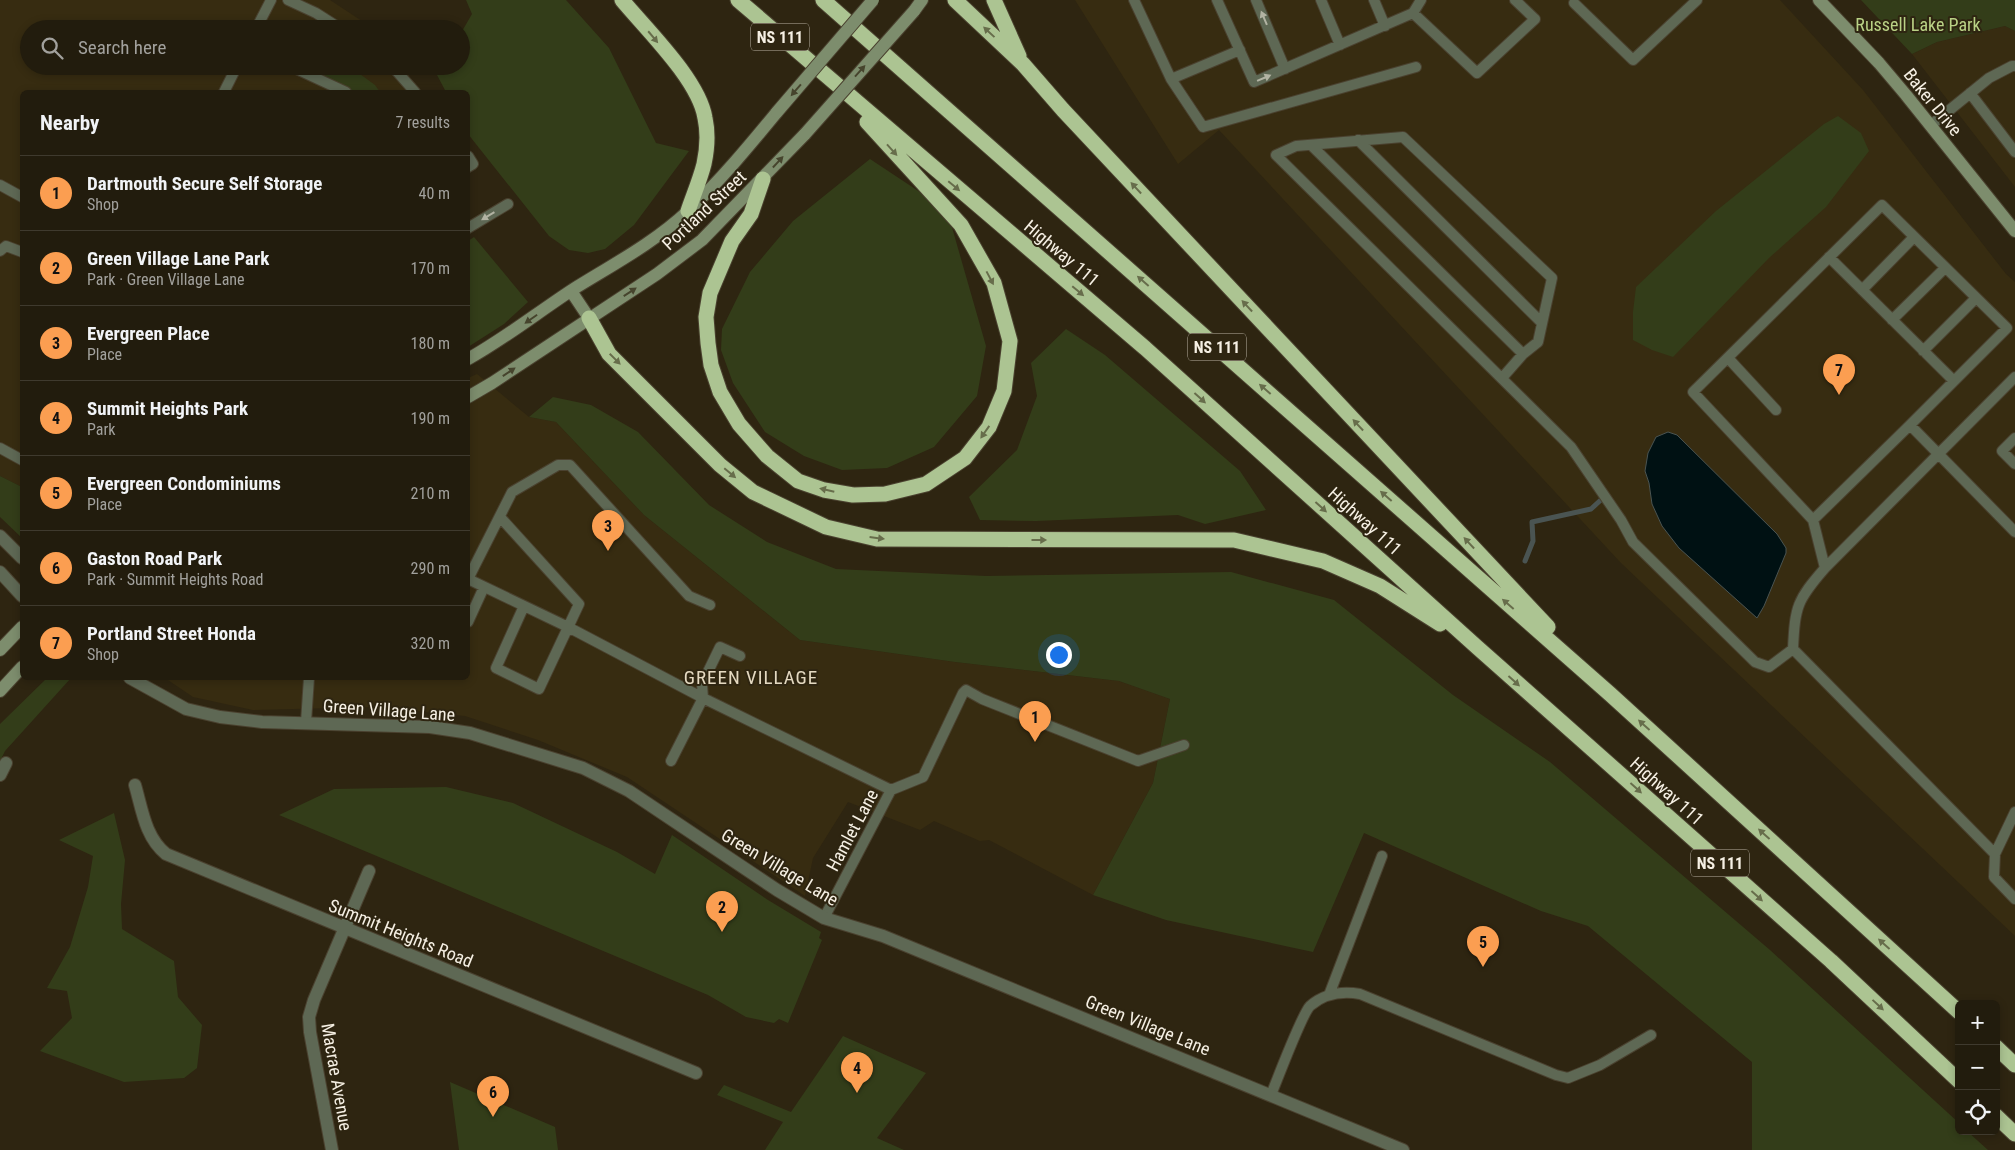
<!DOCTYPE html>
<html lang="en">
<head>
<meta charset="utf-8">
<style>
	:root { --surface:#221c0d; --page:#2e291b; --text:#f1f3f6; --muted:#a2a19d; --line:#3f3a2e; --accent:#fb9e51 }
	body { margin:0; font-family:"Roboto Condensed",sans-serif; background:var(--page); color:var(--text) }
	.controls { position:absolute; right:15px; bottom:15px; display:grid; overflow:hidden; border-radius:8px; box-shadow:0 2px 8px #0003 }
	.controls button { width:45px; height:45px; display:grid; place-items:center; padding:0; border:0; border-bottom:1px solid var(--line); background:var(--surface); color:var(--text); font:25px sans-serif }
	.you { position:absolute; left:1058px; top:654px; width:18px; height:18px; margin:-12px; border:4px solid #fff; border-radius:50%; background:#1a73e8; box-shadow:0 0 0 8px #1a73e833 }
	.badge { display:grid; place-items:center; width:32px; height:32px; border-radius:50%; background:var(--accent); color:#111; font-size:16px; font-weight:700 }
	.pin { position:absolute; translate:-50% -41px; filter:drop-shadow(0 1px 2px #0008) }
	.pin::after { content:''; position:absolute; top:26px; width:18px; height:15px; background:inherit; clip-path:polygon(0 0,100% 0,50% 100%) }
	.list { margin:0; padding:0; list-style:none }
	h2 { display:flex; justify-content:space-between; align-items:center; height:65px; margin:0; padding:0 20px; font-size:21px }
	h2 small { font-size:16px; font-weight:400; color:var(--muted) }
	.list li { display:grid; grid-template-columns:32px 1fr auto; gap:15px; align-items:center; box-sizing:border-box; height:75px; padding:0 20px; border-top:1px solid var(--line) }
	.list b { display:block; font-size:19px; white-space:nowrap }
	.list p { margin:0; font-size:16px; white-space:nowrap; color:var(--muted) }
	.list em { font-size:16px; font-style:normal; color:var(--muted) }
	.icon { flex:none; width:28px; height:28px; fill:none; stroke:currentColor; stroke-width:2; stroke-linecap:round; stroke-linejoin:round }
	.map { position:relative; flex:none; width:2015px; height:1150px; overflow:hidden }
	.search { position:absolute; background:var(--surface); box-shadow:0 2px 8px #0003; left:20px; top:20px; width:450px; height:55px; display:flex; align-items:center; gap:12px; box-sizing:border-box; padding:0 18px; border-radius:28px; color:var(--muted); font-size:19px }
	.panel { position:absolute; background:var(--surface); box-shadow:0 2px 8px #0003; left:20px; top:90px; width:450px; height:590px; border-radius:8px }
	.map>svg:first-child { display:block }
</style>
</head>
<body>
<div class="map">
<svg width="2015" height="1150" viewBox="0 0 2015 1150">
	<rect width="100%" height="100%" fill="#2e2511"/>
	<path fill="#372c11" d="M0 0H330L374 29H29V66H412L405 92H22V487L0 476Z
		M1075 0H1780L1863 90 2006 274 2015 282V936L1621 563 1219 130 1178 164Z
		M2005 26 2015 31V187L1912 54 1937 42Z
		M477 374 529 417 556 422 644 515 800 640 955 662 1119 681 1170 699 1153 783 1093 895 989 840 980 841 934 821 920 830 848 802 813 858 805 896 627 777 538 740 465 716 373 707 253 710 193 697 165 678H468V378Z"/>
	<path fill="#333d19" d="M466 0H566L609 48 656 143 689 151 634 225 605 249 588 253 569 250 549 236 468 134V92H446L437 75 442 66H461V33L472 14Z
		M1861 0H2015V31L2005 26 1937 42 1912 54Z
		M304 66H349L375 85 380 92H355Z
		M1838 116 1861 133 1869 151 1826 207 1769 258 1673 357 1652 350 1633 340V312L1636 287 1716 211 1824 124Z
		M870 159 947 210 986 346 977 396 934 447 887 468 842 470 804 456 765 432 733 383 721 350 722 329 750 272 793 221Z
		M474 237 528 302 504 324 468 347V241Z
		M1066 329 1105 355 1240 471 1266 510 1205 524 1178 515 1036 521 980 520 969 497 1017 450 1037 396 1031 363Z
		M553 397 591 405 638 432 709 505 767 542 836 569 986 576 1231 572 1334 600 1453 695 1550 762 1770 950 1959 1123V1131H1967L1988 1150H1752V1062L1588 926 1541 911 1364 833 1313 952 1166 920 1093 895 1153 783 1170 699 1119 681 955 662 800 640 644 515 556 422 529 417Z
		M0 476 22 487V538L0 517Z
		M47 678H71L5 751 0 761V724Z
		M446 787 513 803 617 852 655 874 672 835 768 900 821 932 819 938 822 940 788 1023 779 1019 774 1023 746 1017 708 995 279 815 334 789Z
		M114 813 125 860 121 904 122 929 174 961 178 997 202 1025 197 1068 184 1078 124 1082 40 1051 72 1018 67 991 47 988 70 947 88 887 93 856 59 840Z
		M843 1036 926 1073 877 1138 904 1150H765L783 1122 717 1095 724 1085 791 1112Z
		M450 1082 555 1127 558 1150H459Z"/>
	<path fill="#001113" stroke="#4a5452" d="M1668 432 1677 435 1777 534 1786 548V553L1764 606 1757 618 1679 548 1662 526 1652 504 1649 483 1645 471 1648 453 1656 437Z"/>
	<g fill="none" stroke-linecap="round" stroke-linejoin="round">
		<path stroke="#4a5452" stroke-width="5" d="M1525 561 1533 541 1532 522 1591 509 1604 497"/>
		<defs>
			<path id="lane" d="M288 0 316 13 341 29
				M1134 0 1171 79 1240 50
				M1217 0 1254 82 1413 13 1477 73 1535 19 1515 0
				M1256 0 1285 69
				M1321 0 1340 45
				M1374 0 1385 26
				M1574 3 1633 60 1697 0
				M1413 13 1421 0
				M256 29 271 0
				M290 66 346 92
				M392 66 415 92
				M1171 79 1203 127 1416 67
				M224 92 237 66
				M1970 93 2015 152
				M1931 125 1989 78 2012 66H2015
				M1358 140 1541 322
				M1311 145 1523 354
				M468 156 473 164 468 167
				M0 185 22 197
				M468 228 508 204
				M0 251 6 246 22 252
				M1829 257 1954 381
				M1862 290 1914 237
				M1892 320 1945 268
				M1923 351 1976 298
				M1728 358 1776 410
				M1502 378 1523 354 1538 342 1552 278 1403 137 1296 146 1276 155 1571 447 1621 520 1633 542 1755 662 1769 667 1793 649
				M2015 438 2002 451 2015 464
				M0 448 22 460
				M500 517 579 604 539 689 496 668 524 606
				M1813 520 1693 392 1882 205 2007 328 1910 425
				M1825 568 1813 520 1910 425 2015 532
				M468 579 568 627 703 698 891 790
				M468 579 512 492 558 465H570L689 596 710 605
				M468 622 484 587
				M306 722 309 678
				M671 761 703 698 702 684 720 647 740 656
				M2015 812 1995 854 1994 877 2015 899
				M1995 854 1793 649C1795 606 1797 600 1825 568L2015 377
				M824 918 891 790 923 777 963 693 966 690 982 699 1138 761 1184 745
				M1329 995 1382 856
				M1271 1095C1277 1080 1302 1014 1310 1006 1325 993 1342 991 1360 994L1556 1075 1568 1078 1600 1065 1651 1035"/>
			<path id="street" d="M0 536 22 558
				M0 572 22 596
				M130 678 186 709 220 717 262 722 430 727 470 733 583 768 629 791 777 890 824 918 883 936 1403 1150
				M0 775 6 763
				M135 785C142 809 145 837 166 854L696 1073
				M332 1150 310 1032 309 1017 314 1000 369 871"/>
			<path id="secondary" d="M1819 0 1879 63 1906 95 2015 231
				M914 11 922 0
				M571 291 589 318
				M468 359C504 339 537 313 572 290 612 265 654 243 688 211 720 181 749 146 777 112
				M468 397 492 383 657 274 702 240 805 134
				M0 650 22 627
				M0 691 22 667"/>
			<path id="highway" d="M622 0C646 29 699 80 705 118 708 132 707 150 704 164 700 180 693 196 688 211
				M738 0 1145 348 1478 648 1831 961 1959 1081
				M823 0 1610 694 1959 1012
				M955 0 1023 64 1063 110 1548 627
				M994 0 1019 56
				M763 179 751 214 732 241 710 293 706 317 708 343 711 365 720 392 739 424 767 456 798 481 824 490 853 495 885 494 926 484 965 458 989 427 1004 391 1010 341 994 283 961 225 867 122
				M589 318 609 354 720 465 753 492 826 527 877 539 1234 540 1323 561 1380 586 1440 624
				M1996 1047 2015 1065
				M1996 1116 2015 1134"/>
		</defs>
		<use href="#lane" stroke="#4a412f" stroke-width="12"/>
		<use href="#street" stroke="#4a412f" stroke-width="14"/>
		<use href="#secondary" stroke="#4a412f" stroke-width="14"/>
		<use href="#highway" stroke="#4a412f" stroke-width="17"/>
		<use href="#lane" stroke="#5e6854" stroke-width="10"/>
		<use href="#street" stroke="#5e6854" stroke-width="12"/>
		<use href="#secondary" stroke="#7d8d6d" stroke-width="12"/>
		<use href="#highway" stroke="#acc492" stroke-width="15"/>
		<defs>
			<path id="secondary-bridge" d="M777 112 873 0
				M805 134 914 11"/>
		</defs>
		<use href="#secondary-bridge" stroke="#4a412f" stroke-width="14" stroke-linecap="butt"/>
		<use href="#secondary-bridge" stroke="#7d8d6d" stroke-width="12"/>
	</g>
	<defs><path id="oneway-solid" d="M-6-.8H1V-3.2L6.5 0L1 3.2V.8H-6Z" transform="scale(1.25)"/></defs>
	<g fill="#b2b3a3">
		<use href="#oneway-solid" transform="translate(1264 18) rotate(-113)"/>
		<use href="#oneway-solid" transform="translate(1264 78) rotate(-23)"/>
		<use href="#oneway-solid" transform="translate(488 216) rotate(149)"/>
	</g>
	<g fill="#676d4b">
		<use href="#oneway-solid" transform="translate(989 32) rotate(-137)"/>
		<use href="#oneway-solid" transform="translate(653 37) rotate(50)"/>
		<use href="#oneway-solid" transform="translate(892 150) rotate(48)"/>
		<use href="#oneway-solid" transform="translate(954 186) rotate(40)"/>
		<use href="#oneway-solid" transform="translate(1136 188) rotate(-133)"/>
		<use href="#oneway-solid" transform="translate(990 278) rotate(62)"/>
		<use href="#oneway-solid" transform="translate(1143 281) rotate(-139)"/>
		<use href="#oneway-solid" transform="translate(1078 291) rotate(40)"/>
		<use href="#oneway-solid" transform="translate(1247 306) rotate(-133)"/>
		<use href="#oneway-solid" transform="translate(615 359) rotate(45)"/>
		<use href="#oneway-solid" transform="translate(1265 389) rotate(-139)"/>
		<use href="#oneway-solid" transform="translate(1200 398) rotate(42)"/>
		<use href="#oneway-solid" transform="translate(1358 425) rotate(-133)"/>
		<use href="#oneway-solid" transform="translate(985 432) rotate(125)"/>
		<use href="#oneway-solid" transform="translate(730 473) rotate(40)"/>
		<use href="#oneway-solid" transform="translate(827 490) rotate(-167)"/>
		<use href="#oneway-solid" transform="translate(1386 496) rotate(-139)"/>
		<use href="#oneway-solid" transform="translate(1321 507) rotate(42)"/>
		<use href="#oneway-solid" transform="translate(877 538) rotate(7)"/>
		<use href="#oneway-solid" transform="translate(1039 540)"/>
		<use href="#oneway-solid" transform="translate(1469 543) rotate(-133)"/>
		<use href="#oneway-solid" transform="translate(1508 604) rotate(-139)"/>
		<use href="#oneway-solid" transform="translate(1514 681) rotate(42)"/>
		<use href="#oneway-solid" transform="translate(1644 725) rotate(-138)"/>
		<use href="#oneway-solid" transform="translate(1636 788) rotate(42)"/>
		<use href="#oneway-solid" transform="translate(1764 834) rotate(-138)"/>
		<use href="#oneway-solid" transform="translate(1757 896) rotate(42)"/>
		<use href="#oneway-solid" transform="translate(1884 944) rotate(-138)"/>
		<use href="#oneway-solid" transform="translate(1878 1005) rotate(43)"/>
	</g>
	<g fill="#46442d">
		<use href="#oneway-solid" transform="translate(860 71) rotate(-48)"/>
		<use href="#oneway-solid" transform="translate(796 90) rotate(131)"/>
		<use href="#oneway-solid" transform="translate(778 162) rotate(-47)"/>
		<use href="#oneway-solid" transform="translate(630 292) rotate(-33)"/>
		<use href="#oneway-solid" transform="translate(531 319) rotate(145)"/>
		<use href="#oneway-solid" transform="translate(509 372) rotate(-34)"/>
	</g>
	<g text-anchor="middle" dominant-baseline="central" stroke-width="4" stroke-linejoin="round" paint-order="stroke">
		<g fill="#2e2511" stroke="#bab3a5" stroke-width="1">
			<rect x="751" y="23.5" width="58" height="27" rx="4"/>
			<rect x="1188" y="333.5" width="58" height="27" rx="4"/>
			<rect x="1691" y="849.5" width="58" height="27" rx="4"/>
		</g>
		<g font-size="16" font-weight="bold" fill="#f6f0e4">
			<text x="780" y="37">NS 111</text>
			<text x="1217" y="347">NS 111</text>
			<text x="1720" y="863">NS 111</text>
		</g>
		<g font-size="18" fill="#bad286" stroke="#2e2511">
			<text x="1918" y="24">Russell Lake Park</text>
		</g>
		<g font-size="18" fill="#f6f0e4" stroke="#2e2511">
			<text transform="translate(1933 102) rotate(51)">Baker Drive</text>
			<text transform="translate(704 210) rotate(-43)">Portland Street</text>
			<text transform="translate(1062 253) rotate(40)">Highway 111</text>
			<text transform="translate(1365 521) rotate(42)">Highway 111</text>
			<text transform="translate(389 710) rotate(4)">Green Village Lane</text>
			<text transform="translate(1667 791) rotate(42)">Highway 111</text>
			<text transform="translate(852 830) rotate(-62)">Hamlet Lane</text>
			<text transform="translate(780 867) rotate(31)">Green Village Lane</text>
			<text transform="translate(401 933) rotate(22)">Summit Heights Road</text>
			<text transform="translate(1148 1025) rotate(22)">Green Village Lane</text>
			<text transform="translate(337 1077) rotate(80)">Macrae Avenue</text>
		</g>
		<g font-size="19" letter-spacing="1" fill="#e4d9c1" stroke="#2e2511">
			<text x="751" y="677">GREEN VILLAGE</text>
		</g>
	</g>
</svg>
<div class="controls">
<button>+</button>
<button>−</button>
<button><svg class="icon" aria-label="locate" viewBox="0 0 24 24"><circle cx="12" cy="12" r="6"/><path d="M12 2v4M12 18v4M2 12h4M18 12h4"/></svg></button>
</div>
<div class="you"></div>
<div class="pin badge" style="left:1035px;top:742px">1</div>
<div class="pin badge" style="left:722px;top:932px">2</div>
<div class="pin badge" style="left:608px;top:551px">3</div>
<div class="pin badge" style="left:857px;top:1093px">4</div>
<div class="pin badge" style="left:1483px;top:967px">5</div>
<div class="pin badge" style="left:493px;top:1117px">6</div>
<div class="pin badge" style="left:1839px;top:395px">7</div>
<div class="search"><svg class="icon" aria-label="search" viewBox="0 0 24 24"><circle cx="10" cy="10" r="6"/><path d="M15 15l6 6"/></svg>Search here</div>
<section class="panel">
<h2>Nearby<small>7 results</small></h2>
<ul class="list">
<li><span class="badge">1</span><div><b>Dartmouth Secure Self Storage</b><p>Shop</p></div><em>40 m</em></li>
<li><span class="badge">2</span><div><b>Green Village Lane Park</b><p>Park · Green Village Lane</p></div><em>170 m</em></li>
<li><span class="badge">3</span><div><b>Evergreen Place</b><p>Place</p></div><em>180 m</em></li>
<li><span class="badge">4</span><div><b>Summit Heights Park</b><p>Park</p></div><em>190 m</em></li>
<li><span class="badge">5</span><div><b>Evergreen Condominiums</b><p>Place</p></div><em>210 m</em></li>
<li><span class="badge">6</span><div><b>Gaston Road Park</b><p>Park · Summit Heights Road</p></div><em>290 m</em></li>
<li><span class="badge">7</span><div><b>Portland Street Honda</b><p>Shop</p></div><em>320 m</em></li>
</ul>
</section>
</div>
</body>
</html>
